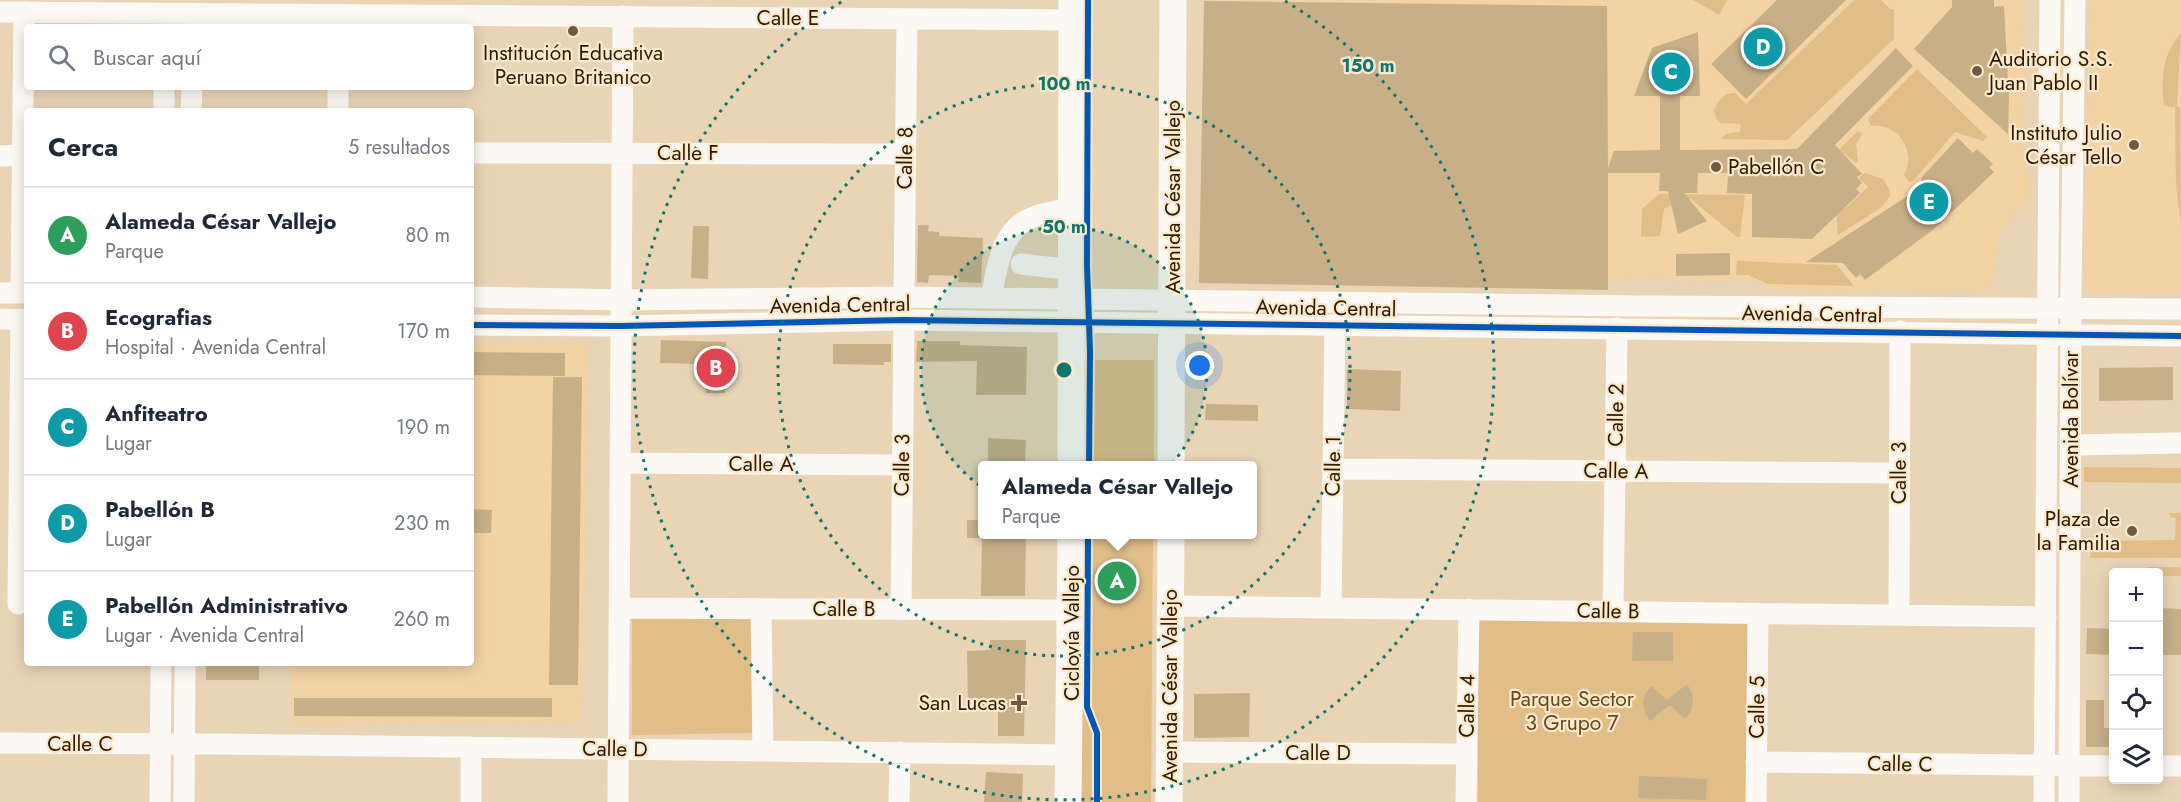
<!DOCTYPE html>
<html lang="es">
<head>
<meta charset="utf-8">
<style>
	:root { --surface:#fff; --page:#f2f2f3; --text:#1f2937; --muted:#747a83; --line:#e0e1e3; --accent:#111827 }
	body { margin:0; font-family:Jost,sans-serif; background:var(--page); color:var(--text) }
	.controls { position:absolute; right:18px; bottom:18px; display:grid; overflow:hidden; border-radius:6px; box-shadow:0 3px 15px #0003 }
	.controls button { width:54px; height:54px; display:grid; place-items:center; padding:0; border:0; border-bottom:2px solid var(--line); background:var(--surface); color:var(--text); font:30px sans-serif }
	.you { position:absolute; left:1200px; top:366px; width:21px; height:21px; margin:-15px; border:4px solid #fff; border-radius:50%; background:#1a73e8; box-shadow:0 0 0 9px #1a73e833 }
	.badge { display:grid; place-items:center; width:39px; height:39px; border-radius:50%; background:var(--accent); color:#fff; font-size:20px; font-weight:700 }
	.pin { position:absolute; translate:-50% -50%; border:3px solid #fff; box-shadow:0 2px 6px #0006 }
	.popup { position:absolute; left:978px; top:461px; width:279px; height:78px; box-sizing:border-box; display:grid; place-content:center; border-radius:6px; background:var(--surface); filter:drop-shadow(0 2px 4px #0005); font-size:20px; white-space:nowrap; color:var(--muted) }
	.popup b { font-size:22px; color:var(--text) }
	.popup::after { content:''; position:absolute; left:50%; top:100%; margin-left:-12px; border:12px solid transparent; border-top-color:var(--surface) }
	.list { margin:0; padding:0; list-style:none }
	h2 { display:flex; justify-content:space-between; align-items:center; height:78px; margin:0; padding:0 24px; font-size:26px }
	h2 small { font-size:20px; font-weight:400; color:var(--muted) }
	.list li { display:grid; grid-template-columns:39px 1fr auto; gap:18px; align-items:center; box-sizing:border-box; height:96px; padding:0 24px; border-top:2px solid var(--line) }
	.list b { display:block; font-size:22px; white-space:nowrap }
	.list p { margin:0; font-size:20px; white-space:nowrap; color:var(--muted) }
	.list em { font-size:20px; font-style:normal; color:var(--muted) }
	.icon { flex:none; width:33px; height:33px; fill:none; stroke:currentColor; stroke-width:2; stroke-linecap:round; stroke-linejoin:round }
	.map { position:relative; flex:none; width:2181px; height:802px; overflow:hidden }
	.search { position:absolute; background:var(--surface); box-shadow:0 3px 15px #0003; left:24px; top:24px; width:450px; height:66px; display:flex; align-items:center; gap:15px; box-sizing:border-box; padding:0 21px; border-radius:6px; color:var(--muted); font-size:22px }
	.panel { position:absolute; background:var(--surface); box-shadow:0 3px 15px #0003; left:24px; top:108px; width:450px; height:558px; border-radius:6px }
	.map>svg:first-child { display:block }
</style>
</head>
<body>
<div class="map">
<svg width="2181" height="802" viewBox="0 0 2181 802">
	<rect width="100%" height="100%" fill="#e9d4b6"/>
	<path fill="#f3d2a3" d="M1204 0H2023L2024 162 2030 177 2029 200 1998 232 1995 279 1984 290 1771 289 1758 281 1744 278 1730 281 1608 279 1607 6Z
		M2090 0H2181V291H2085Z
		M471 342 588 343 582 722 292 724 290 663H471Z"/>
	<path fill="#e1bd88" d="M1693 0H1727L1719 15Z
		M1854 0H1881L1890 9H1894V39L1787 140 1721 139 1726 134 1740 132 1741 124 1721 123 1716 118 1714 111C1717 101 1724 92 1735 93L1746 104Z
		M2181 33 2177 107H2180L2181 225 2176 185 2175 107 2164 106C2161 79 2162 54 2181 33Z
		M1917 69 1987 137 1983 141 1955 132 1913 181 1909 182 1904 175C1917 151 1898 122 1871 126L1868 119Z
		M1858 131 1862 134 1856 144 1858 161 1856 163 1844 153 1813 183 1808 180Z
		M1865 173 1883 179 1889 189 1890 196 1882 207 1838 235 1836 206 1839 203 1845 209 1868 187 1859 178Z
		M1659 194 1745 195 1740 237H1737L1691 199H1681L1664 209 1660 236 1641 237 1642 209Z
		M1737 261 1837 265 1854 286 1768 284 1748 275H1736Z
		M1083 360H1154V465L1082 466Z
		M2084 467 2181 468V483L2084 482Z
		M2169 513H2181V558H2090L2091 541 2175 540 2176 518 2170 517Z
		M1082 535H1153L1151 802H1079Z
		M2147 567H2181V576H2159L2158 572H2147Z
		M752 613V733L632 735V614Z
		M1478 619 1749 622 1747 802H1478Z"/>
	<path fill="#c7b088" d="M1777 0H1846L1746 99 1711 64Z
		M1952 0H1994V7L2004 6 2009 99 2008 134 1914 49 1952 7Z
		M1204 1 1607 6 1608 168 1614 151 1660 150V96H1634L1652 48 1698 32 1700 96H1680V150L1797 149 1896 48 1913 66 1835 145 1862 174 1857 177 1862 183 1856 189 1860 193 1812 239 1752 237V194L1727 193 1728 173H1698L1697 193H1684L1707 221 1678 234 1668 191H1659L1660 173H1608V290L1199 283Z
		M1958 138 1973 153 1977 149 1993 164 1989 167 1994 172 1934 229 1865 280 1860 274 1856 278 1843 263 1806 262 1923 186 1921 178Z
		M918 225H929L928 231 939 232V236L983 238 981 283 958 282 959 276 929 275 928 283 917 282Z
		M693 226H709L708 279 691 278Z
		M1730 253V275L1676 276V254Z
		M661 340 726 342 725 393H706V364L660 363Z
		M917 341H960V345L1027 347 1026 395H976L977 361 916 362Z
		M833 344H891V362H884V365L833 364Z
		M471 352 565 353V376L471 375Z
		M2173 367V400L2099 401V368Z
		M1347 369 1401 371 1400 411 1347 409Z
		M553 377H582L578 685H549Z
		M1206 404 1258 405V421L1205 420Z
		M988 438 1026 440 1025 465H988Z
		M473 509 492 510 491 533H472Z
		M967 520H982V534H1026L1025 596H981L982 538H967Z
		M2158 608 2181 609V655H2158Z
		M2087 628 2114 629V655L2086 654Z
		M1633 632H1673V661H1632Z
		M990 640H1026L1024 736H998V710L968 709 967 651 990 650Z
		M206 663H259V680H206Z
		M1687 684 1692 693 1693 702 1691 711 1685 719 1670 705 1650 721 1645 713 1643 703 1645 694 1651 686 1667 700Z
		M1250 693 1249 737 1194 738V694Z
		M294 698H552V717L294 716Z
		M2086 700H2104V728H2114V747H2086Z
		M986 772 1023 774 1022 802H984Z
		M1639 776 1707 779 1706 800 1638 798Z"/>
	<g fill="none" stroke-linecap="round" stroke-linejoin="round">
		<path stroke="#fcf9f4" stroke-width="21" d="M0 12 1072 20
			M338 87V111
			M164 111V87
			M191 111 192 87
			M471 153 905 154
			M0 156 22 155
			M1021 264 1073 270
			M0 293H27
			M21 293 24 12
			M471 297 622 300 904 297 1640 306 2181 309
			M904 297 907 19
			M991 298C997 269 1000 231 1031 218 1044 212 1059 211 1072 208
			M0 319 27 320
			M471 325 621 326 904 320 2181 336
			M2071 445 2181 443
			M620 463 902 465
			M1333 469 1899 473
			M18 604 21 319
			M1170 606 2046 617
			M619 608 1070 610
			M1331 608 1335 324
			M761 609 763 751
			M901 610 904 320
			M1613 611 1617 328
			M1899 615 1900 331
			M0 743 216 744 1068 755
			M1169 752 1466 754
			M1756 762 2114 766
			M2158 766H2181
			M160 802 161 663
			M184 802 185 663
			M471 802V747
			M618 802 623 16
			M899 802 900 752
			M1466 802 1469 609
			M1756 802 1758 613
			M2044 802 2050 0
			M2069 802 2071 292 2075 0"/>
		<path stroke="#fcf9f4" stroke-width="27" d="M1071 466 1072 0
			M1171 466 1173 0
			M1068 802 1071 534
			M1169 802 1171 534"/>
		<defs>
			<path id="cycleway" d="M1088 0 1087 265 1090 351 1089 466
				M471 325 621 326 904 320 2181 336
				M1088 534 1087 707 1097 733V802"/>
		</defs>
		<use href="#cycleway" stroke="#fce8cd" stroke-width="10"/>
		<use href="#cycleway" stroke="#0057b8" stroke-width="6"/>
	</g>
	<circle cx="1064" cy="370" r="143" fill="#0f766e" fill-opacity=".12"/>
	<g fill="none" stroke="#0f766e" stroke-width="3" stroke-dasharray="3 6">
		<circle cx="1064" cy="370" r="143"/>
		<circle cx="1064" cy="370" r="286"/>
		<path d="M1285 1A430 430 0 1 1 843 1"/>
	</g>
	<g fill="#6f5c40" stroke="#fce8cd" stroke-width="2">
		<circle cx="573" cy="31" r="6"/>
		<circle cx="1977" cy="71" r="6"/>
		<circle cx="2134" cy="145" r="6"/>
		<circle cx="1716" cy="167" r="6"/>
		<circle cx="2132" cy="531" r="6"/>
		<path d="M1016 694h6v6h6v6h-6v6h-6v-6h-6v-6h6z"/>
	</g>
	<g text-anchor="middle" dominant-baseline="central" stroke-width="4.5" stroke-linejoin="round" paint-order="stroke">
		<g font-size="21" fill="#2d1b00" stroke="#fce8cd">
			<text x="788" y="18">Calle E</text>
			<text x="688" y="153">Calle F</text>
			<text transform="translate(905 158) rotate(-89)">Calle 8</text>
			<text transform="translate(1173 197) rotate(-90)">Avenida César Vallejo</text>
			<text transform="translate(840 305) rotate(-1)">Avenida Central</text>
			<text transform="translate(1326 308) rotate(1)">Avenida Central</text>
			<text transform="translate(1812 314) rotate(1)">Avenida Central</text>
			<text transform="translate(1616 415) rotate(-89)">Calle 2</text>
			<text transform="translate(2071 419) rotate(-90)">Avenida Bolívar</text>
			<text x="761" y="464">Calle A</text>
			<text transform="translate(902 465) rotate(-89)">Calle 3</text>
			<text transform="translate(1333 466) rotate(-89)">Calle 1</text>
			<text transform="translate(1616 471) rotate(1)">Calle A</text>
			<text transform="translate(1899 473) rotate(-90)">Calle 3</text>
			<text x="844" y="609">Calle B</text>
			<text transform="translate(1608 611) rotate(1)">Calle B</text>
			<text transform="translate(1072 633) rotate(-90)">Ciclovía Vallejo</text>
			<text transform="translate(1170 686) rotate(-90)">Avenida César Vallejo</text>
			<text transform="translate(1467 706) rotate(-89)">Calle 4</text>
			<text transform="translate(1757 707) rotate(-89)">Calle 5</text>
			<text x="80" y="744">Calle C</text>
			<text transform="translate(615 749) rotate(1)">Calle D</text>
			<text x="1318" y="753">Calle D</text>
			<text transform="translate(1900 764) rotate(1)">Calle C</text>
		</g>
		<g font-size="21" fill="#2d1b00" stroke="#fce8cd" text-anchor="end">
			<text x="573" y="53" text-anchor="middle">Institución Educativa<tspan x="573" dy="24">Peruano Britanico</tspan></text>
			<text x="1989" y="59" text-anchor="start">Auditorio S.S.<tspan x="1989" dy="24">Juan Pablo II</tspan></text>
			<text x="2122" y="133">Instituto Julio<tspan x="2122" dy="24">César Tello</tspan></text>
			<text x="1728" y="167" text-anchor="start">Pabellón C</text>
			<text x="2120" y="519">Plaza de<tspan x="2120" dy="24">la Familia</tspan></text>
			<text x="1006" y="703">San Lucas</text>
		</g>
		<g font-size="21" fill="#674918" stroke="#fce8cd">
			<text x="1572" y="699">Parque Sector<tspan x="1572" dy="24">3 Grupo 7</tspan></text>
		</g>
	</g>
	<circle cx="1064" cy="370" r="9" fill="#0f766e" stroke="#fce8cd" stroke-width="3"/>
	<g font-size="18" text-anchor="middle" font-weight="bold" fill="#0f766e" stroke="#fce8cd" stroke-width="4.5" stroke-linejoin="round" paint-order="stroke">
		<text x="1368" y="72">150 m</text>
		<text x="1064" y="90">100 m</text>
		<text x="1064" y="233">50 m</text>
	</g>
</svg>
<div class="controls">
<button>+</button>
<button>−</button>
<button><svg class="icon" aria-label="locate" viewBox="0 0 24 24"><circle cx="12" cy="12" r="6"/><path d="M12 2v4M12 18v4M2 12h4M18 12h4"/></svg></button>
<button><svg class="icon" aria-label="layers" viewBox="0 0 24 24"><path d="M12 4l9 5-9 5-9-5zM3 14l9 5 9-5"/></svg></button>
</div>
<div class="you"></div>
<div class="pin badge" style="left:1117px;top:581px;background:#2e9e5b">A</div>
<div class="popup"><b>Alameda César Vallejo</b>Parque</div>
<div class="pin badge" style="left:716px;top:368px;background:#e0444e">B</div>
<div class="pin badge" style="left:1671px;top:72px;background:#0f9aa8">C</div>
<div class="pin badge" style="left:1763px;top:47px;background:#0f9aa8">D</div>
<div class="pin badge" style="left:1929px;top:202px;background:#0f9aa8">E</div>
<div class="search"><svg class="icon" aria-label="search" viewBox="0 0 24 24"><circle cx="10" cy="10" r="6"/><path d="M15 15l6 6"/></svg>Buscar aquí</div>
<section class="panel">
<h2>Cerca<small>5 resultados</small></h2>
<ul class="list">
<li><span class="badge" style="background:#2e9e5b">A</span><div><b>Alameda César Vallejo</b><p>Parque</p></div><em>80 m</em></li>
<li><span class="badge" style="background:#e0444e">B</span><div><b>Ecografias</b><p>Hospital · Avenida Central</p></div><em>170 m</em></li>
<li><span class="badge" style="background:#0f9aa8">C</span><div><b>Anfiteatro</b><p>Lugar</p></div><em>190 m</em></li>
<li><span class="badge" style="background:#0f9aa8">D</span><div><b>Pabellón B</b><p>Lugar</p></div><em>230 m</em></li>
<li><span class="badge" style="background:#0f9aa8">E</span><div><b>Pabellón Administrativo</b><p>Lugar · Avenida Central</p></div><em>260 m</em></li>
</ul>
</section>
</div>
</body>
</html>
